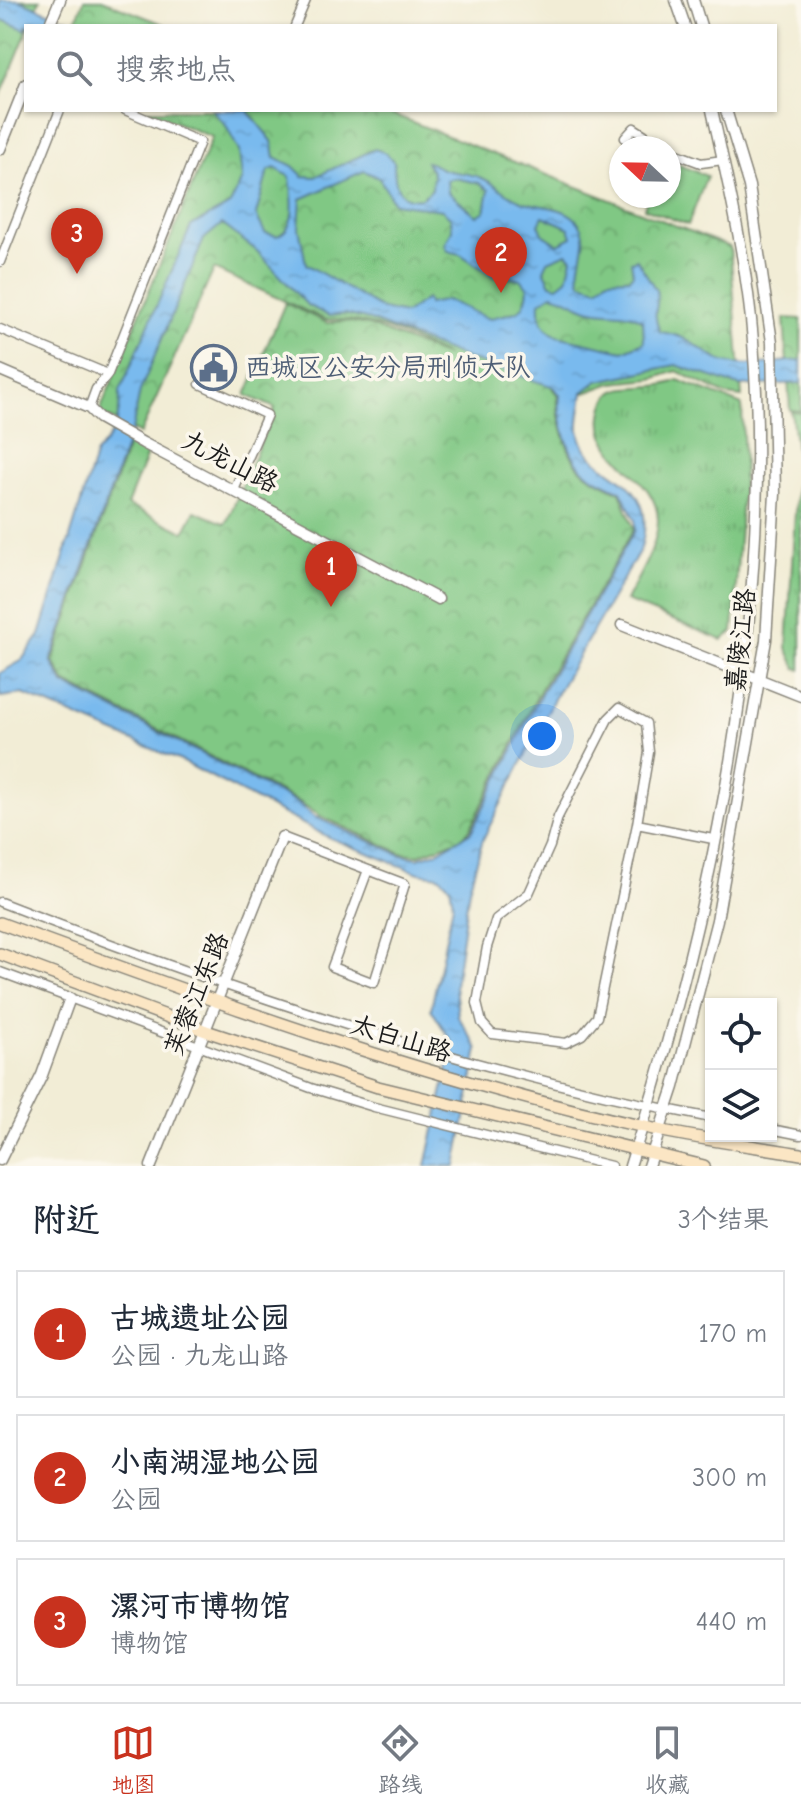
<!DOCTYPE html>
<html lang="zh">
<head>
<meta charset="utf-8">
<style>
	:root { --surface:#fff; --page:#f2f2f3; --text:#1f2937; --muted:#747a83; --line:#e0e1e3; --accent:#c8321e }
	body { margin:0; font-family:"Comic Neue","LXGW WenKai TC",sans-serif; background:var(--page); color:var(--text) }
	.controls { position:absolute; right:24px; bottom:24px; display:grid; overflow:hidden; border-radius:0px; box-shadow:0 2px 6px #0004 }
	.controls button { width:72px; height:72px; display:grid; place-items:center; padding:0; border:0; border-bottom:2px solid var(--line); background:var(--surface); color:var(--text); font:40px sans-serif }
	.compass { position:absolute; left:609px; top:136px; width:72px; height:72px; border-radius:50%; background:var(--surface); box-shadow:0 2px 6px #0004; rotate:292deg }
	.you { position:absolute; left:542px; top:736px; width:28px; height:28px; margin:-20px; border:6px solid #fff; border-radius:50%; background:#1a73e8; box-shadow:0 0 0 12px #1a73e833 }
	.badge { display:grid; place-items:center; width:52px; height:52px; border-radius:50%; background:var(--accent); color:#fff; font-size:26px; font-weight:700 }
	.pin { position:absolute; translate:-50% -66px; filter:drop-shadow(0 2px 4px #0008) }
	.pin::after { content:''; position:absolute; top:42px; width:28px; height:24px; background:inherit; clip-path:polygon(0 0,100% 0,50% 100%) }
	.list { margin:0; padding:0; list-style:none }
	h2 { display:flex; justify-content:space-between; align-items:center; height:104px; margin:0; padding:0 32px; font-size:34px }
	h2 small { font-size:26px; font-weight:400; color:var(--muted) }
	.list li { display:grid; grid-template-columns:52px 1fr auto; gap:24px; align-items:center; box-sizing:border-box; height:128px; margin:0 16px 16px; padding:0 16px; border:2px solid var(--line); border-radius:0px }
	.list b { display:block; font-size:30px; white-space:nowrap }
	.list p { margin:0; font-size:26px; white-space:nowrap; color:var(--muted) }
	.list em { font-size:26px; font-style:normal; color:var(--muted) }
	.icon { flex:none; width:44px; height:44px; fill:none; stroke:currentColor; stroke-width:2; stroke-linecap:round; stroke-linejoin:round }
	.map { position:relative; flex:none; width:801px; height:1166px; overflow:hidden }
	.search { position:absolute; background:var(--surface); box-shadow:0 2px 6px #0004; left:24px; right:24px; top:24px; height:88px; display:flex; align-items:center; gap:20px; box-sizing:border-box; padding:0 28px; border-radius:0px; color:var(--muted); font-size:30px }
	.sheet { height:536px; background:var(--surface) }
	nav { display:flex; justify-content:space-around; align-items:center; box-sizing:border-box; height:112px; border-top:2px solid var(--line); background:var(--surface); font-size:22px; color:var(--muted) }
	nav a { display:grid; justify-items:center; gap:4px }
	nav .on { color:var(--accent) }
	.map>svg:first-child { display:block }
</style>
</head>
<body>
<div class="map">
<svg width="801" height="1166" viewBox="0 0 801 1166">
	<defs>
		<pattern id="grass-tufts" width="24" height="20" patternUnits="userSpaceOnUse" patternTransform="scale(2)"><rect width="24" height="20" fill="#80c884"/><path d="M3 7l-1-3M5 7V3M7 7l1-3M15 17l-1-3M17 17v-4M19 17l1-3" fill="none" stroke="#6eab71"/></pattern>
		<pattern id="park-crowns" width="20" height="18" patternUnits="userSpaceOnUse" patternTransform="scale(2)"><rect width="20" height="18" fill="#80c884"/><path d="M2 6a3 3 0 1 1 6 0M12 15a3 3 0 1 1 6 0" fill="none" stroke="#6eab71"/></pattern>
		<pattern id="water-ripples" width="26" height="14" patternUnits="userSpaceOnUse" patternTransform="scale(2)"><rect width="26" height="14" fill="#79baee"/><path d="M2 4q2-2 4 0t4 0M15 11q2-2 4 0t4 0" fill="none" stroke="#689fcc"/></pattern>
	</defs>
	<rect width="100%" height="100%" fill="#fbf7ec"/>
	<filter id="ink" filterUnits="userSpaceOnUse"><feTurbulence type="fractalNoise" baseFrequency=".0125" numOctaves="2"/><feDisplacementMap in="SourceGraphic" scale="16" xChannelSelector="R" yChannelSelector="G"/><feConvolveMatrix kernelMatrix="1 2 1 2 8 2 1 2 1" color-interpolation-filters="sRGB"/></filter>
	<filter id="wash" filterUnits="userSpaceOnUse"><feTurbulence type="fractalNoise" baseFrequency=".006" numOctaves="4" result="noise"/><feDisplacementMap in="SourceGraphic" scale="32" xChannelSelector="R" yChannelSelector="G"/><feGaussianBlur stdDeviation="1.8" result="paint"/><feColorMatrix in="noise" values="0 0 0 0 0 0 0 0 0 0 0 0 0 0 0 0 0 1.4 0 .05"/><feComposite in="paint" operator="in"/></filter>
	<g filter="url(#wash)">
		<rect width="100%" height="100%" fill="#f2edd6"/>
		<path fill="url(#grass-tufts)" stroke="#4e7250" stroke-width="2" d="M678 380 742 405 744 464 733 632 722 640 626 601C637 578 658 547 658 520 657 474 596 462 602 415 603 408 606 398 612 393 624 383 656 391 678 380Z
			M791 411 801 412V670L796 668 787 648 798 463Z"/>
		<path fill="url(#park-crowns)" stroke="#4e7250" stroke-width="2" d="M0 0H40L0 97Z
			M84 0H102L168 26H74Z
			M146 110H382L730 247 742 397 726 395 677 371 652 379 612 383 585 393 553 389 558 395C557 409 559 419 563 432 574 472 585 475 620 492L634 529 541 689 469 831 460 839 419 855 401 853 320 816 298 801 66 683 53 661 129 442 148 452 127 505 184 532 195 511 226 524 275 408 246 395 285 303 327 323 345 321 368 325 447 356C411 338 367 316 326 320L214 269 140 434 99 413 212 137Z
			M784 318 801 319V411L790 410Z"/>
		<path fill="#80c884" stroke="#4e7250" stroke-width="2" d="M669 161 707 176 688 225 644 208 648 196H669Z"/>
		<path fill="url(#water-ripples)" stroke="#4a6b85" stroke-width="2" fill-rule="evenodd" d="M0 0H19L83 26H26V30L0 19Z
			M212 110H247L272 141 275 157 293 166 303 176 315 177 375 149 386 153 394 162C394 182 396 202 422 198L432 189 433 173 426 162C434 163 435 166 442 169 456 174 470 172 484 179 498 185 507 196 522 201 540 208 566 205 579 223 593 241 574 263 581 283L598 288 608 279 629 278 633 274 631 261 637 259C640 266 656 288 657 293 659 312 651 308 660 332 689 336 694 346 717 359 738 371 778 361 801 360V383L739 386 676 365 598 381 583 392C582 404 578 418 579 430 585 481 662 469 641 548L556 695 483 839 469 889 455 985 458 1016 478 1049 456 1166H426L453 1044 431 1009 453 904 450 886 439 876 419 873 330 838 181 761 23 694 0 697V673L21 661 40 635 96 453C116 433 120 420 120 391L191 226 230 205 242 179 239 151 225 124ZM275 168 290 177C292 196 299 227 277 236L265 233 256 215 268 171ZM364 171 379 178 394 203 442 210 451 218 452 230 445 245 448 251 460 254 494 277 521 279 528 288C526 320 507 311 489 319L447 300 428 304 426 299 405 314 382 309 306 264 299 228 301 199ZM454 178 479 183 489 190 485 211 477 216 448 192 447 180ZM543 216 569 228 572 237 558 244 543 234 539 224ZM222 224 257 251 307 305 329 316 345 314 370 320 466 358 554 387 560 395C558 410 561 419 565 434 576 472 587 475 621 491L635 520V530L542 692 471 832 437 852 418 858 401 855 315 817 298 803 64 684 51 661 133 426 140 391 204 239ZM567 253 572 258 567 279 558 286 551 284 544 270 548 261ZM552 294C566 297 574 304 588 309 606 315 628 309 643 321L644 342 623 351 557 336C543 329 539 318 540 302Z"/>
	</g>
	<g filter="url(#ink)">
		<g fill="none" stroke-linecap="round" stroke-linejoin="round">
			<defs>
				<path id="minor" d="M295 26 306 0
					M645 142 661 148
					M631 148 625 138 634 128 645 135V142L640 148
					M669 151 701 163 723 160
					M0 262 60 110
					M0 329 108 374
					M200 384 267 415 235 488
					M89 408 96 389 108 374 200 142 125 110
					M637 824 597 1017 582 1035 566 1043 492 1034 482 1023 477 1003 487 947 496 919 529 893 550 846 558 817 608 719 619 708 646 723 649 752 637 824 713 839
					M282 837 405 884 374 983 332 967 368 870
					M0 902C232 992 466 1071 711 1118
					M0 972 311 1088 374 1107 611 1166
					M771 1129 801 1135"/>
				<path id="tertiary" d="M676 0 685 26
					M693 0 701 26
					M49 26 60 0
					M0 149 26 84
					M0 370 89 408 99 418 143 443 438 599
					M622 625 801 696
					M0 1160 42 1075 70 998
					M151 1166 282 837
					M630 1166C713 908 774 613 753 341 747 263 729 187 712 110
					M648 1166 674 1087 717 920 766 640 775 494 772 342 749 186 726 110"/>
				<path id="secondary" d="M0 923C216 1003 432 1081 658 1130 705 1140 753 1146 801 1154
					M0 954 206 1031 378 1087 704 1166"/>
			</defs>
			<use href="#minor" stroke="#878479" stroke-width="11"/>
			<use href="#tertiary" stroke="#878479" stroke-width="13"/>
			<use href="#secondary" stroke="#878479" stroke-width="14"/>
			<use href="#minor" stroke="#fff" stroke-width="8"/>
			<use href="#tertiary" stroke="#fff" stroke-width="10"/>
			<use href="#secondary" stroke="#fbe6c4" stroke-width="11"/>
		</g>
	</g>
	<defs>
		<symbol id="civic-ring" viewBox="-11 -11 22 22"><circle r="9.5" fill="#fbf7ec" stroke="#5c6f8a" stroke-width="1.5"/><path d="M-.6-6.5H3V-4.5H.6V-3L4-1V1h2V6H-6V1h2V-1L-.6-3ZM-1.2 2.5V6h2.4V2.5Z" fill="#5c6f8a"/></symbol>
	</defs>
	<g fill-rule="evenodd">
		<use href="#civic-ring" x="188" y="342" width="51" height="51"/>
	</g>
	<g text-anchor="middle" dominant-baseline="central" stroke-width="7" stroke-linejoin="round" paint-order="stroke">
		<g font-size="26" fill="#4e5e75" stroke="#fbf7ec" text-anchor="start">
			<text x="245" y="368">西城区公安分局刑侦大队</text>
		</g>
		<g font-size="26" fill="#1c1c1c" stroke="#fbf7ec">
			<text transform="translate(230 462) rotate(27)">九龙山路</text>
			<text transform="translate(741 640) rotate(-84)">嘉陵江路</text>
			<text transform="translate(197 994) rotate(-68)">芙蓉江东路</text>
			<text transform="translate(401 1039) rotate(17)">太白山路</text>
		</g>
	</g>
</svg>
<div class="controls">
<button><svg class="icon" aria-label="locate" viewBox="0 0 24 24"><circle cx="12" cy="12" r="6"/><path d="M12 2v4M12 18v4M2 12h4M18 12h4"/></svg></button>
<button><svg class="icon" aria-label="layers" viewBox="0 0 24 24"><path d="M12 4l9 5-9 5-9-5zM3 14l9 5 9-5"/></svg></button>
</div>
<svg class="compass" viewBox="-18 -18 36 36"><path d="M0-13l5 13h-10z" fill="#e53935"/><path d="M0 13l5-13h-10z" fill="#747a83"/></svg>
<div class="you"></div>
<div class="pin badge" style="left:331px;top:607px">1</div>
<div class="pin badge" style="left:501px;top:293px">2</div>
<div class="pin badge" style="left:77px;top:274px">3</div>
<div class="search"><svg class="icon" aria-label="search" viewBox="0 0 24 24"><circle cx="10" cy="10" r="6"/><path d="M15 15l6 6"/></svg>搜索地点</div>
</div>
<section class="sheet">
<h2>附近<small>3个结果</small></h2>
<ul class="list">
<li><span class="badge">1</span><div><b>古城遗址公园</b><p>公园 · 九龙山路</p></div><em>170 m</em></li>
<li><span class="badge">2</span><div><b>小南湖湿地公园</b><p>公园</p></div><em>300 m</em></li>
<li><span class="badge">3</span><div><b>漯河市博物馆</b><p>博物馆</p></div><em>440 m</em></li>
</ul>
</section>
<nav>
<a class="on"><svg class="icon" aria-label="map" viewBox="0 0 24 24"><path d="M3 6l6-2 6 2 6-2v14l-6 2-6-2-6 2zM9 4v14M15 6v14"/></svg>地图</a>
<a><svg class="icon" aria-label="directions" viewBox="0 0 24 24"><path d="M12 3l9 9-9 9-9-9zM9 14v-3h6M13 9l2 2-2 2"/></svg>路线</a>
<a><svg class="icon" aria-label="saved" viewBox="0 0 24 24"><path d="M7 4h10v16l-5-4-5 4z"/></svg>收藏</a>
</nav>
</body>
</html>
